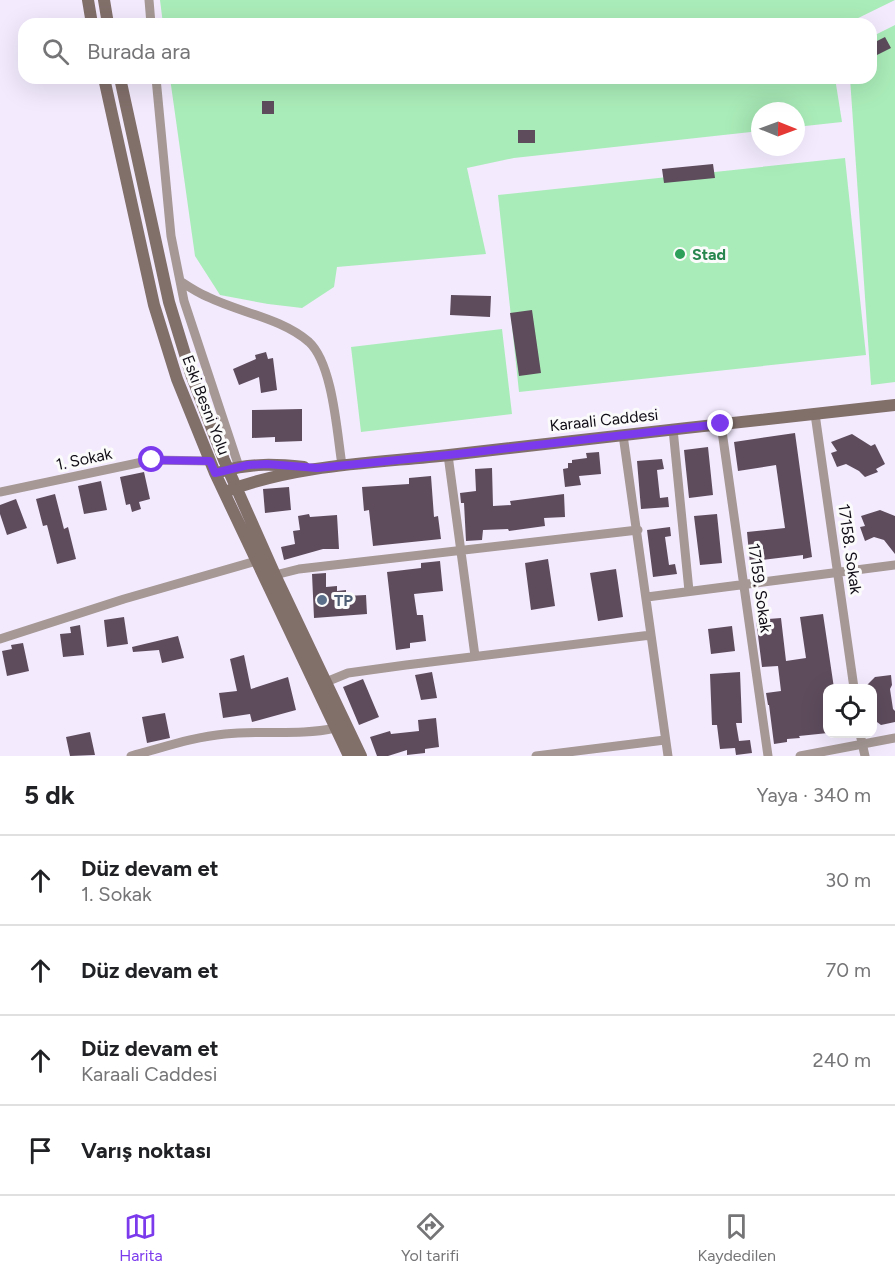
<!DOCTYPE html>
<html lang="tr">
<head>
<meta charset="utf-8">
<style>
	:root { --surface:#fff; --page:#f6f6f6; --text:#202124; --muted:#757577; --line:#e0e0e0; --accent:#7c3aed }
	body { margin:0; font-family:Figtree,sans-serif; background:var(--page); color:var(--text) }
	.controls { position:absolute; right:18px; bottom:18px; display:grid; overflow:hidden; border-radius:12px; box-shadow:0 6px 24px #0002 }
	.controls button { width:54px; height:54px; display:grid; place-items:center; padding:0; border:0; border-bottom:2px solid var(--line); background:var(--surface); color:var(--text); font:30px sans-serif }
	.compass { position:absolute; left:751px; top:102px; width:54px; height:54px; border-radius:50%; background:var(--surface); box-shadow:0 6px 24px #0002; rotate:91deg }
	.stop { position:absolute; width:18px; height:18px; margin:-14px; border:4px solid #7c3aed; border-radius:50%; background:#fff }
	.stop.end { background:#7c3aed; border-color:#fff; box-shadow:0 2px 6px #0008 }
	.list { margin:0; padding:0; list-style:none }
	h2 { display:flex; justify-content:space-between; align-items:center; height:78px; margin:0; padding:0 24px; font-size:26px }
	h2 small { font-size:20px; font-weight:400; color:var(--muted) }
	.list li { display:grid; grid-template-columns:39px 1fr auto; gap:18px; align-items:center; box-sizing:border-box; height:90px; padding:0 24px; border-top:2px solid var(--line) }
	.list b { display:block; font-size:22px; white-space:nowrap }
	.list p { margin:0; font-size:20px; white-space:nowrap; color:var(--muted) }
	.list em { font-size:20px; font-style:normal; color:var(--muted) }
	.icon { flex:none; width:33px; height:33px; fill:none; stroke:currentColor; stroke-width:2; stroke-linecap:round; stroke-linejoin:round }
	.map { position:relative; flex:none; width:895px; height:756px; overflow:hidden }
	.search { position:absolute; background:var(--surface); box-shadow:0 6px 24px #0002; left:18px; right:18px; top:18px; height:66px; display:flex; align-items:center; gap:15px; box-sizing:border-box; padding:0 21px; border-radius:18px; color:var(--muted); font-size:22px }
	.sheet { height:438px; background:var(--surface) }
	nav { display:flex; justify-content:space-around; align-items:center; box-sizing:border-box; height:84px; border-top:2px solid var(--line); background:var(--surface); font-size:16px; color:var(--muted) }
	nav a { display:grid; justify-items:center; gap:3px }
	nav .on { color:var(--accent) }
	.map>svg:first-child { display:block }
</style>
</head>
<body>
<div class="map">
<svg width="895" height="756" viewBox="0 0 895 756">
	<rect width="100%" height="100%" fill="#f3eafe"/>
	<path fill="#aaecb9" d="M160 0H895L846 24H163Z
		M895 25V382L871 385 850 78H871V37Z
		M170 78H835L842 122 796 127V111H760V131L514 158 467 168 486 254 337 267 334 287 302 308 268 304 220 295 195 256Z
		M845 158 866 355 519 392 498 195Z
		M502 329 512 414 361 432 351 347Z"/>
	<path fill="#5e4c5d" d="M885 37 891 48 871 58V44Z
		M262 101H274V114H262Z
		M518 130H535V143H518Z
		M713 164 715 178 664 183 662 169Z
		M451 295 491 296 490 317 450 315Z
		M532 310 541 373 519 376 510 313Z
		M266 352 268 359 273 358 277 390 261 393 259 377 239 385 233 369 256 359 255 355Z
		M302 409V441L275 442V437L252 438V410Z
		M795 433 812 557 803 559V555L762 560 763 563 750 564 747 532 785 528 776 465 738 471 734 442Z
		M852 434 871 446 875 444 885 464 876 469 878 472 865 477 859 471 846 464 837 467 831 453 837 451 831 442Z
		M708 447 713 495 689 498 684 450Z
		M599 452 601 474 579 476 581 485 565 487 563 469 568 468V463H572V460L587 458 586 453Z
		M662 459 664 469 657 470 660 498 668 497 669 507 641 509 637 461Z
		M492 468 493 506 511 505 510 501 564 494 565 517 544 518 545 526 509 531 508 529 483 530 482 540 466 541 464 503H461L460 493 476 491 475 469Z
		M144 472 150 499 139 502 141 509 132 512 130 504 126 505 120 477Z
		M431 476 434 517 438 516 441 539 373 546 369 510 364 511 362 487 409 484V478Z
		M101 481 107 510 84 514 78 486Z
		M289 487 291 510 265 513 263 489Z
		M55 494 64 529 68 527 76 559 57 564 47 525 43 526 36 499Z
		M16 499 27 528 7 535 0 514V505Z
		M880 510 895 516V554L884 540 874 537 865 541 860 527 865 526 861 516Z
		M309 514 310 517 337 515 339 549H323L284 560 281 547 295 544 293 531 300 530 298 516Z
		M717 514 722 563 700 565 694 516Z
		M670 527 671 536 665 537 669 565 675 564 677 574 653 577 647 530Z
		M548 559 555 606 531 610 525 563Z
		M440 561 443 591 414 594 417 615H423L426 641 410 643V648L396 650 387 572 421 568V563Z
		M616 569 623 617 598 621 590 573Z
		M326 573V587L337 586V591L346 590V596L366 595 367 614 314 618 312 574Z
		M823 614 834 688H828V733L799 736 800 738 787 739V742L774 744 769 705H768L766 693 781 691 778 666 762 667 756 620 781 618 786 661 806 658 800 617Z
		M124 617 128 644 107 647 104 620Z
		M80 625 84 655 63 657 60 634 71 633 70 627Z
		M732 626 735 651 711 654 708 629Z
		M178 636 184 658 162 663 159 650 133 652 132 647Z
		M23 643 29 671 7 676 2 651 12 649 11 645Z
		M244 655 251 689 288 677 296 710 252 722 250 714 223 718 219 693 237 691 230 659Z
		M432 672 437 698 421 700 415 675Z
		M740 672 742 723H736L739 741 750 740 752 753 736 755 735 748 720 749 717 725H712L710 674Z
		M891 675 892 685 890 689 893 709 895 711V722L881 725 873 719V688H864L875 677Z
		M363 679 379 717 359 725 343 687Z
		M165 713 170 738 147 743 142 717Z
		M436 718 439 747 425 749V753L407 755V750L388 756H377L370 737 390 731 391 734 419 731 418 720Z
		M90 732 95 755 70 756 66 737Z"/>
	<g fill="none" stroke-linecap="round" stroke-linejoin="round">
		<path stroke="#a59895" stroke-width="9" d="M149 0 151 24
			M156 78 171 236 184 301 239 467
			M180 281C189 287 198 293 208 297 241 313 281 318 309 342 333 364 337 434 342 465
			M815 414 854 688
			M721 424 768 756
			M673 429 689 591
			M623 435 668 756
			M448 455 475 656
			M0 492 152 460 210 461
			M275 575 299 569 638 530
			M647 597 895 565
			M0 639 124 599 256 561
			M326 682 348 673 406 665 651 635
			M860 734 865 756
			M131 756C162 748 193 737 225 734 262 730 300 736 335 728
			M536 756 665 740
			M800 756 895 738"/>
		<path stroke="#816f6a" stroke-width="12" d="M88 0 92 24
			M104 0 108 24
			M104 78 154 305 177 379 215 473 349 756
			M120 78 169 302 191 374 224 460 275 575 361 756
			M223 471C251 463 276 464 304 467
			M230 490C300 464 376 463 449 455 598 438 746 421 895 405"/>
	</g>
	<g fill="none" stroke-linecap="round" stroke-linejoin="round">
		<path stroke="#7c3aed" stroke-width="8" d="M152 460 210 461 215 473 248 465 267 464 317 468 448 455 721 424"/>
	</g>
	<circle fill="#2e9e5b" stroke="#fbfbfb" stroke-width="2" cx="680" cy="254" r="6"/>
	<circle fill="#5c6f8a" stroke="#fbfbfb" stroke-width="2" cx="322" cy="600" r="6"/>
	<g text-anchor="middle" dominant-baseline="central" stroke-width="6" stroke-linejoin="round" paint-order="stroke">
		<g font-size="16" font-weight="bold" fill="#27864d" stroke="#fbfbfb" text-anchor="start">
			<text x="692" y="254">Stad</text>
		</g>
		<g font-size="16" fill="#110d16" stroke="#fbfbfb">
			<text transform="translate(206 405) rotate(69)">Eski Besni Yolu</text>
			<text transform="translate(604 420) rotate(-6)">Karaali Caddesi</text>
			<text transform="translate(84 459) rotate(-12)">1. Sokak</text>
			<text transform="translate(850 549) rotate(82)">17158. Sokak</text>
			<text transform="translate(760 588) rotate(82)">17159. Sokak</text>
		</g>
		<g font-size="16" font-weight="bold" fill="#4e5e75" stroke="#fbfbfb" text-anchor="start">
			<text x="334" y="600">TP</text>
		</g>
	</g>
</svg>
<div class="controls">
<button><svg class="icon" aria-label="locate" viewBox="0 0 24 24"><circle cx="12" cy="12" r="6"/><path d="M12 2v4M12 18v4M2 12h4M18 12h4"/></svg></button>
</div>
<svg class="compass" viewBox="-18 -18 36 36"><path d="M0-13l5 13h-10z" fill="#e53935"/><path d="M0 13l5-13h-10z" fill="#757577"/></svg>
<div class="stop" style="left:152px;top:460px"></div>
<div class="stop end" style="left:721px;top:424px"></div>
<div class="search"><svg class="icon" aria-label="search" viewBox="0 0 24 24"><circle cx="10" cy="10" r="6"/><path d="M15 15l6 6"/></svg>Burada ara</div>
</div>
<section class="sheet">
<h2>5 dk<small>Yaya · 340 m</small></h2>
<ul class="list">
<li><svg class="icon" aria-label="ahead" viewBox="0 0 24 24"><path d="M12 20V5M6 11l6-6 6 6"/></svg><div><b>Düz devam et</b><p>1. Sokak</p></div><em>30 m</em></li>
<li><svg class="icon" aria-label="ahead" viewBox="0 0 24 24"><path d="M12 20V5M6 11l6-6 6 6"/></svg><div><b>Düz devam et</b></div><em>70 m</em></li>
<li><svg class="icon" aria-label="ahead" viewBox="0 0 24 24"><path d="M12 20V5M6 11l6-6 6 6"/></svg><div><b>Düz devam et</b><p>Karaali Caddesi</p></div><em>240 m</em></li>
<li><svg class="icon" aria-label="arrive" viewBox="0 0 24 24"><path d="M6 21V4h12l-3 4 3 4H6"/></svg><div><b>Varış noktası</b></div></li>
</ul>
</section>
<nav>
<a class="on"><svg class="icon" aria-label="map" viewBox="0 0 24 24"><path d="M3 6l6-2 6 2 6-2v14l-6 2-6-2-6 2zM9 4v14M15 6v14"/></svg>Harita</a>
<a><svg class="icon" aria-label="directions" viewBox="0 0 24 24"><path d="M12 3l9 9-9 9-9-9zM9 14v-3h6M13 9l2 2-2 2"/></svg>Yol tarifi</a>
<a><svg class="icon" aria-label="saved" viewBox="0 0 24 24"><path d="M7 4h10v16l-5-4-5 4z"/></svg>Kaydedilen</a>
</nav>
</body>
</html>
